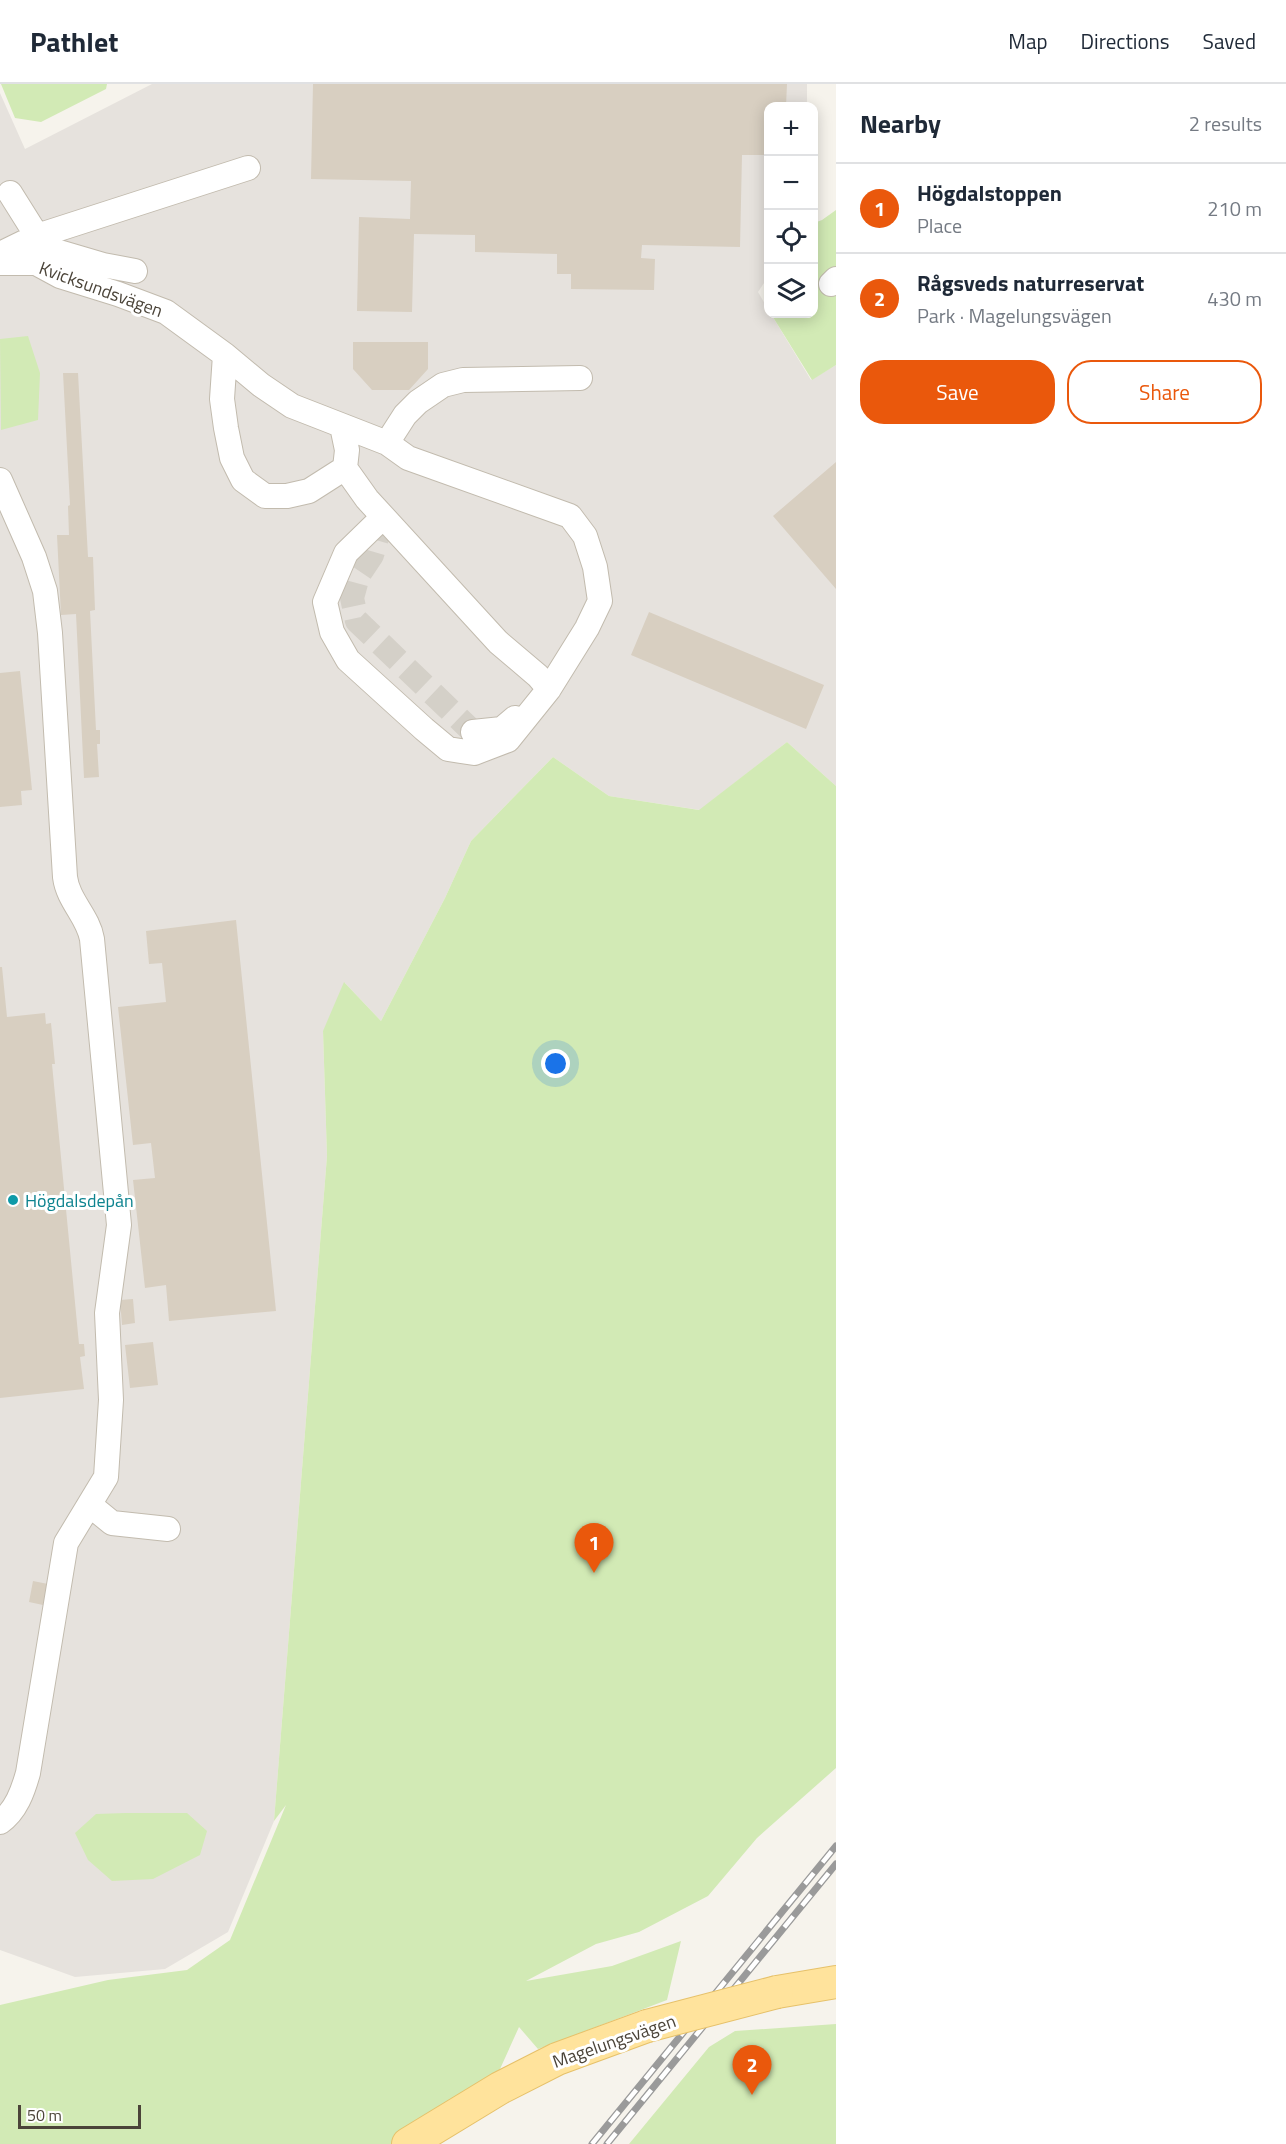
<!DOCTYPE html>
<html lang="en">
<head>
<meta charset="utf-8">
<style>
	:root { --surface:#fff; --page:#f2f2f3; --text:#1f2937; --muted:#747a83; --line:#e0e1e3; --accent:#ea580c }
	body { margin:0; font-family:"Titillium Web",sans-serif; background:var(--page); color:var(--text) }
	.controls { position:absolute; right:18px; top:18px; display:grid; overflow:hidden; border-radius:12px; box-shadow:0 3px 15px #0003 }
	.controls button { width:54px; height:54px; display:grid; place-items:center; padding:0; border:0; border-bottom:2px solid var(--line); background:var(--surface); color:var(--text); font:30px sans-serif }
	.scale { position:absolute; left:18px; bottom:15px; width:123px; box-sizing:border-box; padding-left:6px; border:3px solid #4b4439; border-top:0; font-size:16px; line-height:21px; white-space:nowrap; color:#4b4439; -webkit-text-stroke:4px #fff; paint-order:stroke }
	.you { position:absolute; left:556px; top:980px; width:21px; height:21px; margin:-15px; border:4px solid #fff; border-radius:50%; background:#1a73e8; box-shadow:0 0 0 9px #1a73e833 }
	.badge { display:grid; place-items:center; width:39px; height:39px; border-radius:50%; background:var(--accent); color:#fff; font-size:20px; font-weight:700 }
	.pin { position:absolute; translate:-50% -50px; filter:drop-shadow(0 2px 3px #0008) }
	.pin::after { content:''; position:absolute; top:32px; width:21px; height:18px; background:inherit; clip-path:polygon(0 0,100% 0,50% 100%) }
	.list { margin:0; padding:0; list-style:none }
	h2 { display:flex; justify-content:space-between; align-items:center; height:78px; margin:0; padding:0 24px; font-size:26px }
	h2 small { font-size:20px; font-weight:400; color:var(--muted) }
	.list li { display:grid; grid-template-columns:39px 1fr auto; gap:18px; align-items:center; box-sizing:border-box; height:90px; padding:0 24px; border-top:2px solid var(--line) }
	.list b { display:block; font-size:22px; white-space:nowrap }
	.list p { margin:0; font-size:20px; white-space:nowrap; color:var(--muted) }
	.list em { font-size:20px; font-style:normal; color:var(--muted) }
	.actions { display:flex; gap:12px; padding:18px 24px }
	.actions a { flex:1; padding:14px 0; border:2px solid var(--accent); border-radius:24px; text-align:center; font-size:21px; color:var(--accent) }
	.actions .main { background:var(--accent); color:#fff }
	.icon { flex:none; width:33px; height:33px; fill:none; stroke:currentColor; stroke-width:2; stroke-linecap:round; stroke-linejoin:round }
	.map { position:relative; flex:none; width:836px; height:2060px; overflow:hidden }
	header { display:flex; align-items:center; gap:36px; box-sizing:border-box; height:84px; padding:0 30px; background:var(--surface); border-bottom:2px solid var(--line) }
	header strong { font-size:28px }
	nav { display:flex; gap:33px; margin-inline-start:auto; font-size:21px }
	main { display:flex }
	aside { flex:1; background:var(--surface) }
	.map>svg:first-child { display:block }
</style>
</head>
<body>
<header>
<strong>Pathlet</strong>
<nav><a>Map</a><a>Directions</a><a>Saved</a></nav>
</header>
<main>
<div class="map">
<svg width="836" height="2060" viewBox="0 0 836 2060">
	<rect width="100%" height="100%" fill="#f6f3ec"/>
	<path fill="#e6e2dd" d="M152 0H807V22H768V193L758 208 768 225V230H771L811 296 836 281V702L787 658 700 726 609 712 553 673 471 757 445 814 381 937 345 899 323 948 327 1072 274 1737 228 1848 165 1885 75 1893 0 1866V9L25 65Z"/>
	<path fill="#d2eab5" d="M1 0H107L106 5 41 38 15 34Z
		M836 126V281L812 296 771 230H814V139L822 136Z
		M28 252 40 289 38 336 1 346 0 255Z
		M787 658 836 702V1684L757 1754 708 1812 639 1848 596 1860 526 1897 612 1882 681 1857 667 1916 538 1965 519 1943 500 1985 391 2060H0V1921L108 1896 187 1886 230 1856 286 1721 274 1737 327 1072 323 947 344 898 381 937 445 814 471 757 553 673 609 712 699 726Z
		M125 1729H187L207 1747 200 1771 153 1795 112 1797 88 1776 75 1749 96 1730Z
		M836 1940V2060H629L709 1963 735 1947Z"/>
	<path fill="#d8cfc1" d="M313 0H787L786 22H768V71H742L740 163 642 161 641 174 655 175 654 206 571 205V190H557V170L475 168V151L414 150 412 228 357 227 359 133 410 135 411 97 311 95Z
		M353 258H428V285L409 306H372L353 285Z
		M63 289H78L88 473H93L95 526 90 527 96 646H100V660H97L99 693 84 694 76 530 61 531 57 451H69L68 422 70 421Z
		M836 378V505L773 432Z
		M649 528 824 601 806 645 631 571Z
		M20 587 32 706 21 707 22 721 0 723V589Z
		M236 836 276 1227 169 1237 166 1201 145 1204 133 1096 155 1094 151 1059 133 1061 118 923 166 918 162 879 149 880 146 847Z
		M0 883H2L7 933 45 929 46 940 51 939 55 980H52L79 1260H84L85 1272 80 1273 84 1305 0 1314Z
		M133 1215 135 1239 122 1241 120 1216Z
		M153 1258 158 1301 130 1304 125 1261Z
		M33 1497 48 1500 43 1521 29 1518Z"/>
	<g fill="none" stroke-linecap="round" stroke-linejoin="round">
		<path stroke="#d4d0c8" stroke-width="24" stroke-dasharray="24 12" stroke-linecap="butt" d="M383 433 372 471 358 492 352 514 357 537 473 648"/>
		<defs>
			<path id="minor" d="M10 109 37 152
				M25 158 103 181 135 187
				M0 170 37 152 248 84
				M0 179H36L60 192 118 210 166 228 225 271 261 301 292 322 387 359 408 374 570 432 585 452 595 483 600 517 587 544 549 605 508 656 474 669 448 665 424 645 348 576 332 548 325 518 346 469 383 433
				M831 200 836 195
				M225 271 222 315 226 344 232 374 243 396 265 412H287L309 407 345 384
				M342 342 347 366 345 384 367 415 498 558 538 592 549 605
				M387 359 405 331 418 318 443 301 463 296 580 294
				M0 396 34 473 45 507 50 549 65 793C68 817 88 832 92 855L119 1141 107 1229 111 1316 106 1393 66 1459 28 1689C23 1707 16 1727 0 1738
				M473 648 502 645 515 634
				M90 1421 112 1439 168 1445"/>
			<path id="major" d="M777 1908 836 1898
				M408 2060 500 2004 557 1975 647 1942"/>
		</defs>
		<use href="#minor" stroke="#c2bbae" stroke-width="26"/>
		<use href="#major" stroke="#e6c16a" stroke-width="34"/>
		<use href="#minor" stroke="#fff" stroke-width="24"/>
		<use href="#major" stroke="#ffe39c" stroke-width="32"/>
		<defs>
			<path id="rail" d="M592 2060 836 1762
				M607 2060 836 1780"/>
		</defs>
		<use href="#rail" stroke="#9a9a9a" stroke-width="7"/>
		<use href="#rail" stroke="#fff" stroke-width="4.5" stroke-dasharray="14" stroke-linecap="butt"/>
		<defs>
			<path id="major-bridge" d="M647 1942 777 1908"/>
		</defs>
		<use href="#major-bridge" stroke="#e6c16a" stroke-width="34" stroke-linecap="butt"/>
		<use href="#major-bridge" stroke="#ffe39c" stroke-width="32"/>
	</g>
	<circle fill="#0f9aa8" stroke="#fff" stroke-width="2" cx="13" cy="1116" r="6"/>
	<g text-anchor="middle" dominant-baseline="central" stroke-width="6" stroke-linejoin="round" paint-order="stroke">
		<g font-size="18" fill="#4b4439" stroke="#fff">
			<text transform="translate(101 205) rotate(20)">Kvicksundsvägen</text>
			<text transform="translate(614 1957) rotate(-19)">Magelungsvägen</text>
		</g>
		<g font-size="18" fill="#0d838f" stroke="#fff" text-anchor="start">
			<text x="25" y="1116">Högdalsdepån</text>
		</g>
	</g>
</svg>
<div class="controls">
<button>+</button>
<button>−</button>
<button><svg class="icon" aria-label="locate" viewBox="0 0 24 24"><circle cx="12" cy="12" r="6"/><path d="M12 2v4M12 18v4M2 12h4M18 12h4"/></svg></button>
<button><svg class="icon" aria-label="layers" viewBox="0 0 24 24"><path d="M12 4l9 5-9 5-9-5zM3 14l9 5 9-5"/></svg></button>
</div>
<div class="scale">50 m</div>
<div class="you"></div>
<div class="pin badge" style="left:594px;top:1489px">1</div>
<div class="pin badge" style="left:752px;top:2011px">2</div>
</div>
<aside>
<h2>Nearby<small>2 results</small></h2>
<ul class="list">
<li><span class="badge">1</span><div><b>Högdalstoppen</b><p>Place</p></div><em>210 m</em></li>
<li><span class="badge">2</span><div><b>Rågsveds naturreservat</b><p>Park · Magelungsvägen</p></div><em>430 m</em></li>
</ul>
<div class="actions"><a class="main">Save</a><a>Share</a></div>
</aside>
</main>
</body>
</html>
